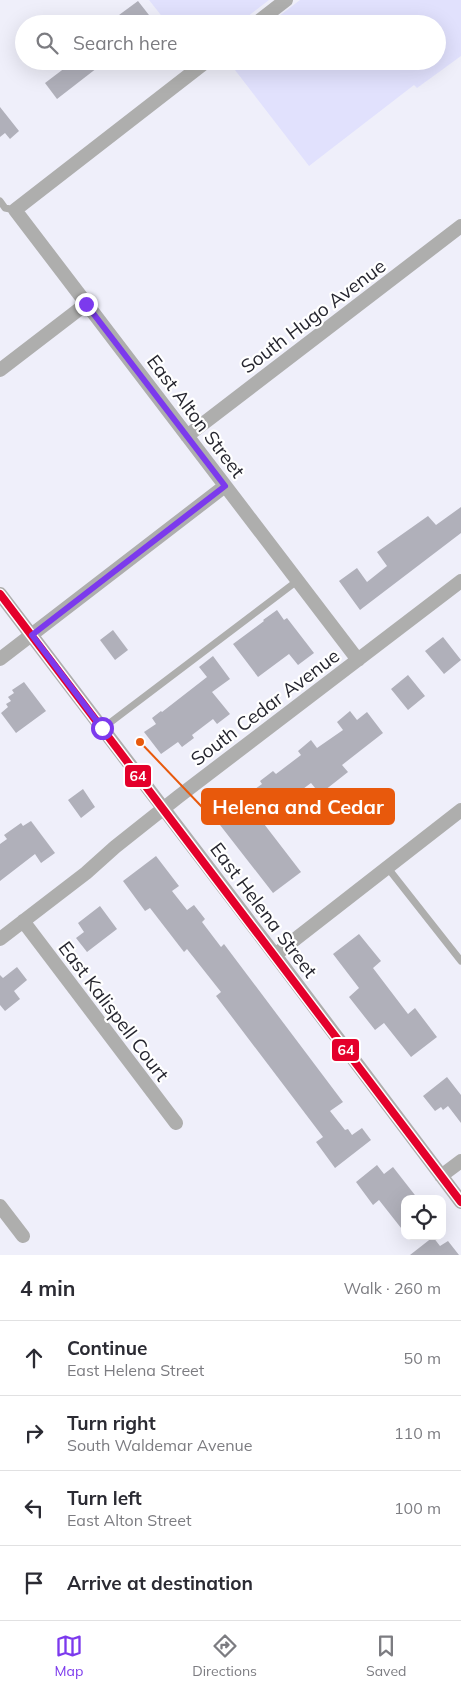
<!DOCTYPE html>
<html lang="en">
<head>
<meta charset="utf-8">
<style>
	:root { --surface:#fff; --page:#f2f2f3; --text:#2b2b33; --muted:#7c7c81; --line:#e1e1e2; --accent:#7c3aed }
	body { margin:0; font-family:Mulish,sans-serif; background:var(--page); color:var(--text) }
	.controls { position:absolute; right:15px; bottom:15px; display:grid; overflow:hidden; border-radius:10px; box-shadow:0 5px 20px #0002 }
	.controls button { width:45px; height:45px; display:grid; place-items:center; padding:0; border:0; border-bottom:1px solid var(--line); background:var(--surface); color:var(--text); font:25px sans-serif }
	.stop { position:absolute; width:15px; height:15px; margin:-11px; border:4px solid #7c3aed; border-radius:50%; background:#fff }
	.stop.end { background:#7c3aed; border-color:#fff; box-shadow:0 1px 5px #0008 }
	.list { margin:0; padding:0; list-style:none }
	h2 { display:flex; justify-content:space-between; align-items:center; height:65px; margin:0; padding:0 20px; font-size:21px }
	h2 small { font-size:16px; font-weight:400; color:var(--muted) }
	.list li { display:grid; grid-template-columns:32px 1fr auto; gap:15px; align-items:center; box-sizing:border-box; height:75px; padding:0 20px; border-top:1px solid var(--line) }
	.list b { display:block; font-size:19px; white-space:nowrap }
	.list p { margin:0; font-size:16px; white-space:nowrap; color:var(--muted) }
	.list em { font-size:16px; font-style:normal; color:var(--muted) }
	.icon { flex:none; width:28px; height:28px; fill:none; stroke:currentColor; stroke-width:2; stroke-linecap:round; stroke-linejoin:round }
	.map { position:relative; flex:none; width:461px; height:1255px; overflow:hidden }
	.search { position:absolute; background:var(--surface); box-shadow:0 5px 20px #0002; left:15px; right:15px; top:15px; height:55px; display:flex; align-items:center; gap:12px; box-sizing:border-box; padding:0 18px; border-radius:28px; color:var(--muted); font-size:19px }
	.sheet { height:365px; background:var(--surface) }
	nav { display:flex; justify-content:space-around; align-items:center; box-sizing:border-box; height:70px; border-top:1px solid var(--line); background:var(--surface); font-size:14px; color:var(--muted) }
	nav a { display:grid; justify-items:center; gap:2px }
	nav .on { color:var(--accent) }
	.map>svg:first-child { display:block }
</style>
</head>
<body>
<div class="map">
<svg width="461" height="1255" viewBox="0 0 461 1255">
	<rect width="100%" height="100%" fill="#efeffa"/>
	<path fill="#e1e1fd" d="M149 0H269L238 24H168Z
		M300 0H461V56L417 88 414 85 309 166 228 61H437V24H269Z"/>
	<path fill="#b0b0ba" d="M138 1 156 24H126L119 15Z
		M74 61H106L57 99 45 83Z
		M0 107 19 131 10 139 5 133 0 137Z
		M461 507V533L360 610 339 581 357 568 367 582 387 566 377 552 428 516 436 525Z
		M277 610 284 620 287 618 314 653 298 665 289 654 258 677 233 644 264 621 263 620Z
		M113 630 128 650 115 660 100 640Z
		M443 637 461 660 444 674 425 651Z
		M213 656 230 679 212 692 230 714 217 724 213 719 192 735 194 738 182 747 178 742 161 754 144 732 156 724 152 718 161 711 162 712 207 677 199 667Z
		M408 675 425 696 408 710 391 689Z
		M24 682 46 711 16 733 1 713 8 707 6 704 11 701 8 697 14 693 12 690Z
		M350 711 357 720 367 712 383 733 342 765 348 772 320 794 311 783 261 820 301 872 273 893 220 825 259 794 255 789 262 784 260 781 273 771 276 774 301 755 298 751 311 740 317 748 343 730 337 722Z
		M83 789 95 807 81 818 68 800Z
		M31 821 55 853 41 863 35 854 0 881V844L7 839 4 835 21 823 23 826Z
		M156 856 179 886 172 891 187 910 194 905 205 919 202 922 221 947 224 944 343 1102 330 1111 345 1130 348 1129 352 1135 362 1128 371 1140 335 1168 316 1142 323 1137 216 996 221 992 187 949 184 952 150 908 145 911 123 881Z
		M100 906 117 929 87 952 76 938 84 932 78 923Z
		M359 934 381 961 373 968 408 1014 415 1008 437 1037 411 1057 384 1023 375 1030 349 997 359 988 333 954Z
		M17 967 27 980 14 991 20 999 5 1011 0 1005V975L3 978Z
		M447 1077 461 1095V1123L448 1106 443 1110 441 1107 435 1111 423 1096Z
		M377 1165 384 1174 393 1167 418 1199H405V1233L379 1200 373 1205 356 1182Z
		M433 1237 440 1246 448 1241 459 1255H410Z"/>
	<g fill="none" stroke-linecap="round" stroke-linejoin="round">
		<path stroke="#aeaead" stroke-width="7" d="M0 201 5 208 15 210
			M103 728 297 581
			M387 867 461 961"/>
		<path stroke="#aeaead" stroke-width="14" d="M255 24 286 0
			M207 61 15 210 358 660
			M0 370 86 304
			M187 436 461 226
			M0 594 275 955 461 1202
			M0 659 225 486
			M23 921 176 1123
			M0 939 86 873 115 847 178 797 461 581
			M275 955 461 810
			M441 1176 461 1161
			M0 1206 23 1236"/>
		<defs>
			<path id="bus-1" d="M0 594 461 1202"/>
		</defs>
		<use href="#bus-1" stroke="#fff" stroke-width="11"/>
		<use href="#bus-1" stroke="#e4002b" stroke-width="8"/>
	</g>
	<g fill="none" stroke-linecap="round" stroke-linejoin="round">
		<path stroke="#7c3aed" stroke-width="6" d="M86 304 225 486 32 635 102 728"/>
	</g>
	<g text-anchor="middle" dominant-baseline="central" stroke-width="4.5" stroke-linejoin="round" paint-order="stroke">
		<g font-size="19" fill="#26262f" stroke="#fff">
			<text transform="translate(313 316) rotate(-37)">South Hugo Avenue</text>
			<text transform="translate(196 416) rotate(53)">East Alton Street</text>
			<text transform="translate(265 707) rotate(-37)">South Cedar Avenue</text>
			<text transform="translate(264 910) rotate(53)">East Helena Street</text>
			<text transform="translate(114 1011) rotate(53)">East Kalispell Court</text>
		</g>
	</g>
	<path fill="none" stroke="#e8590c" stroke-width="2" d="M140 742L202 807"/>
	<circle fill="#e8590c" stroke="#fff" stroke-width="2" cx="140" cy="742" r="5"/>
	<rect fill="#e8590c" stroke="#e8590c" stroke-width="2" x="202" y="789" width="192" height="35" rx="5"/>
	<g font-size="20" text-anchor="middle" font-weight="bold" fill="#fff">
		<text x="298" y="814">Helena and Cedar</text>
	</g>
	<g stroke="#fff" stroke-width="2">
		<rect x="124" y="764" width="28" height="24" rx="5" fill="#e4002b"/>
		<rect x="331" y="1038" width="29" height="24" rx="5" fill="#e4002b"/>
	</g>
	<g font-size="14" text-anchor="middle" font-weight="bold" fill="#fff">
		<text x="138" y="781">64</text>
		<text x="346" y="1055">64</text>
	</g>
</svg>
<div class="controls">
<button><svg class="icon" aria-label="locate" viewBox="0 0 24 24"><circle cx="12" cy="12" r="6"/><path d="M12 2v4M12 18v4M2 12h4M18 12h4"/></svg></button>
</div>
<div class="stop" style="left:102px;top:728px"></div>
<div class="stop end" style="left:86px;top:304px"></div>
<div class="search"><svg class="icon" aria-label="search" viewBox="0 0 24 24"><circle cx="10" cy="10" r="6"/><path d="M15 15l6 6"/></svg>Search here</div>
</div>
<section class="sheet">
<h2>4 min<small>Walk · 260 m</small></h2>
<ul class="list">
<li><svg class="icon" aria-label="ahead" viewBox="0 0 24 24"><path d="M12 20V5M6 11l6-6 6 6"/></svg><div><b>Continue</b><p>East Helena Street</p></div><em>50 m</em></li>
<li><svg class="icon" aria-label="right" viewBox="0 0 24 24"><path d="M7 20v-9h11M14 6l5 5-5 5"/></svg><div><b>Turn right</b><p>South Waldemar Avenue</p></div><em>110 m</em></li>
<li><svg class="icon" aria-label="left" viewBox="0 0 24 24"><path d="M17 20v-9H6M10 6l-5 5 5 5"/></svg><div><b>Turn left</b><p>East Alton Street</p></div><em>100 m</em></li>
<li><svg class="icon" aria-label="arrive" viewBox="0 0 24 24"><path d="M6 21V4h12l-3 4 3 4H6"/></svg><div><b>Arrive at destination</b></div></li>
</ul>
</section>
<nav>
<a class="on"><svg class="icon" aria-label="map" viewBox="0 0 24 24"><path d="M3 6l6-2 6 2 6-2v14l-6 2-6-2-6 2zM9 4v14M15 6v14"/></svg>Map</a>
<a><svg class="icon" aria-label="directions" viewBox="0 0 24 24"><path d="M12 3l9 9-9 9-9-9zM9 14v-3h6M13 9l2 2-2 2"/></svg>Directions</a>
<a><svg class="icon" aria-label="saved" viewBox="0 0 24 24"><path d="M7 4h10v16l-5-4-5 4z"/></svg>Saved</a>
</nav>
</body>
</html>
